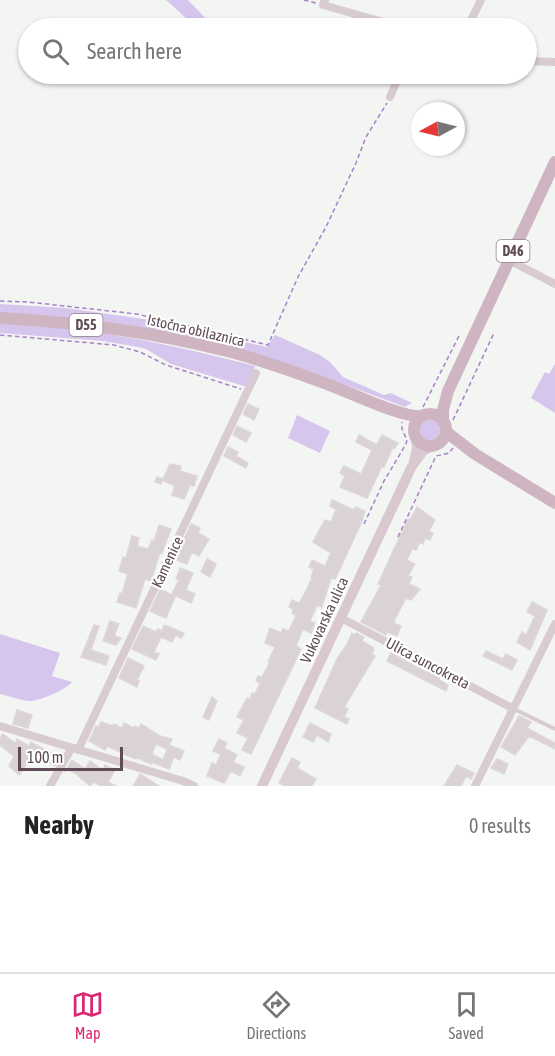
<!DOCTYPE html>
<html lang="en">
<head>
<meta charset="utf-8">
<style>
	:root { --surface:#fff; --page:#f6f6f6; --text:#222; --muted:#767676; --line:#e0e0e0; --accent:#d82a73 }
	body { margin:0; font-family:"Asap Condensed",sans-serif; background:var(--page); color:var(--text) }
	.compass { position:absolute; left:411px; top:102px; width:54px; height:54px; border-radius:50%; background:var(--surface); box-shadow:0 2px 4px #0004; rotate:263deg }
	.scale { position:absolute; left:18px; bottom:15px; width:105px; box-sizing:border-box; padding-left:6px; border:3px solid #5f4c56; border-top:0; font-size:16px; line-height:21px; white-space:nowrap; color:#5f4c56; -webkit-text-stroke:4px #fff; paint-order:stroke }
	.list { margin:0; padding:0; list-style:none }
	h2 { display:flex; justify-content:space-between; align-items:center; height:78px; margin:0; padding:0 24px; font-size:26px }
	h2 small { font-size:20px; font-weight:400; color:var(--muted) }
	.icon { flex:none; width:33px; height:33px; fill:none; stroke:currentColor; stroke-width:2; stroke-linecap:round; stroke-linejoin:round }
	.map { position:relative; flex:none; width:555px; height:786px; overflow:hidden }
	.search { position:absolute; background:var(--surface); box-shadow:0 2px 4px #0004; left:18px; right:18px; top:18px; height:66px; display:flex; align-items:center; gap:15px; box-sizing:border-box; padding:0 21px; border-radius:33px; color:var(--muted); font-size:22px }
	.sheet { height:186px; background:var(--surface) }
	nav { display:flex; justify-content:space-around; align-items:center; box-sizing:border-box; height:84px; border-top:2px solid var(--line); background:var(--surface); font-size:16px; color:var(--muted) }
	nav a { display:grid; justify-items:center; gap:3px }
	nav .on { color:var(--accent) }
	.map>svg:first-child { display:block }
</style>
</head>
<body>
<div class="map">
<svg width="555" height="786" viewBox="0 0 555 786">
	<rect width="100%" height="100%" fill="#f3f5f3"/>
	<path fill="#d6c6ed" d="M166 0H188L215 28H197Z
		M0 304 65 308 158 321 267 347 275 335 320 355 330 362 343 377 384 395 391 393 412 403 405 407 306 370 221 345 0 314Z
		M0 323C21 325 43 325 65 328 129 335 192 350 255 366L247 387 171 364 146 349 138 347 103 341 0 333Z
		M555 364V413L531 398 545 372 549 374Z
		M297 415 330 431 320 453 288 438Z
		M420 430a10 10 0 1 1 20 0a10 10 0 1 1-20 0Z
		M0 634 60 653 52 676 72 682C66 690 37 702 29 701 19 700 9 696 0 694Z"/>
	<path fill="#dad2d5" stroke="#ddd7d9" stroke-width="1.5" d="M248 404 259 409 254 420 243 414Z
		M237 426 251 433 246 442 233 435Z
		M359 435 377 445 382 435 398 443 395 448 393 447 384 467 382 466 367 498 340 487 345 476 340 473 344 466 361 474 372 450 356 442Z
		M228 447 238 452 236 456 248 463 246 468 224 456Z
		M170 464 181 466 180 471 197 476 194 486 190 485 184 499 172 495 175 486 162 480 161 484 155 482 157 477 163 479Z
		M332 500 354 510 355 507 365 511 362 521 339 571 335 579 331 578 322 607 317 605 310 621 315 623 311 633 303 629 296 646 301 649 251 754 242 750 248 738 237 733 244 720 237 717 247 698 250 699 252 693 255 694 260 683 256 681 258 676 262 677 270 662H268L275 647 265 643 270 628 281 633 283 629 289 631 296 615 292 613 293 609 289 607 292 600 299 603 304 595 312 578 311 577 314 569 309 567 312 560 325 566 331 553 313 542 325 520 331 522 336 509 330 506Z
		M417 507 435 520 429 531 433 533 430 540 425 538 423 544 420 542 416 550 412 549 407 560 415 564 408 576 412 577 409 584 420 589 411 600 406 598 395 619 394 623 401 626 397 636 387 632 386 635 361 622 381 585 378 584 408 519 410 520Z
		M191 524 200 528 198 533 209 539 199 556 192 552 187 564 175 559Z
		M159 525 171 529 162 553 160 552 151 581 145 579 136 608 117 602 120 593 122 594 128 574 119 571 123 557 126 558 132 536 139 538 137 546 148 549 152 540 154 541Z
		M207 559 216 564 210 577 201 572Z
		M180 568 193 573 186 590 195 594 191 603 172 594 179 580 176 579Z
		M160 589 175 597 166 618 150 611Z
		M532 602 547 610 530 650 517 642 522 632 526 635 535 616 527 612Z
		M110 621 119 624 114 636 121 638 116 645 103 641Z
		M94 625 99 626 91 650 109 656 106 665 81 657Z
		M164 625 184 633 181 638 176 635 172 642 161 637 154 652 159 654 156 660 132 649 143 626 156 632 158 629 162 631Z
		M352 633 355 635 356 633 364 637 362 641 374 648 372 654 375 656 344 707 348 709 344 717 349 719 347 724 315 708 338 657 346 646Z
		M486 651 503 659 506 654 517 660 512 670 483 656Z
		M391 653 426 672 427 670 436 675 440 678 439 680 448 685 446 691 387 661Z
		M128 658 144 666 137 680 139 681 137 687 119 678Z
		M212 697 217 701 209 720 203 717Z
		M17 710 32 715 28 728 13 724Z
		M519 716 531 722 527 728 555 743V749L529 736 515 755 501 747Z
		M101 722 113 726 114 724 122 728 124 723 134 728 135 726 139 728 141 724 160 736 172 739 167 749 156 744 152 754 163 760 169 745 184 751 180 760 174 757 169 769 151 762V764L138 758 135 759 107 746 105 750 89 741 96 726 99 727Z
		M310 723 331 734 328 742 317 735 313 742 303 737Z
		M3 734 15 743 17 739 29 746 31 742 59 757 55 766 36 755 34 758 32 757 19 775 9 766 14 756 0 745V738Z
		M219 739 227 743 224 748 237 755 233 762 244 767 240 776 231 771 224 783 207 776 212 763 216 765 221 754 213 751Z
		M292 758 300 762 297 768 316 779 312 786H286L279 783Z
		M497 759 508 764 504 774 491 768Z
		M72 760 85 769 90 761 103 770 105 765 115 770 108 782 116 786H101L94 782 90 786 75 773 68 770 65 772Z
		M457 765 474 773 471 779 466 776 461 786H444Z
		M140 774 159 786H133Z"/>
	<g fill="none" stroke-linecap="round" stroke-linejoin="round">
		<path stroke="#a781c9" stroke-width="1.5" stroke-dasharray="4.5 3" stroke-linecap="butt" d="M304 0 316 3
			M0 301 28 302 137 314 268 345 298 277 326 227 356 163 366 137 387 103
			M0 335 114 345 140 352 166 365 241 389
			M423 407 459 336
			M453 420 494 333
			M364 524 384 481 406 444 407 440 402 429V422
			M398 537 436 456 449 453 453 448"/>
		<path stroke="#d8cbd2" stroke-width="4" d="M514 709 555 729"/>
		<path stroke="#d8cbd2" stroke-width="8" d="M325 0 323 5 404 28
			M467 28 481 0
			M526 61 555 62
			M390 97 400 74
			M509 260 555 284
			M341 618 514 709
			M0 726 183 781 194 786
			M78 750 256 373
			M50 786 71 749
			M475 786 555 624"/>
		<path stroke="#d9c8d0" stroke-width="10" d="M414 461 417 448 416 437
			M262 786 412 466 423 451 432 446"/>
		<path stroke="#cfb5c2" stroke-width="12" d="M0 318C77 322 152 332 227 351 258 359 289 370 319 381 341 388 403 419 422 416
			M414 430a16 16 0 1 1 32 0a16 16 0 1 1-32 0Z
			M443 422V410L448 391 555 162
			M446 430 449 434 475 454 555 503"/>
	</g>
	<g text-anchor="middle" dominant-baseline="central" stroke-width="4.5" stroke-linejoin="round" paint-order="stroke">
		<g fill="#fff" stroke="#8f8289" stroke-width="1.5">
			<rect x="496.5" y="240" width="33" height="22" rx="4.5"/>
			<rect x="69.5" y="314" width="33" height="22" rx="4.5"/>
		</g>
		<g font-size="14" font-weight="bold" fill="#5f4c56">
			<text x="513" y="251">D46</text>
			<text x="86" y="325">D55</text>
		</g>
		<g font-size="15" fill="#5f4c56" stroke="#fff">
			<text transform="translate(196 330) rotate(13)">Istočna obilaznica</text>
			<text transform="translate(167 562) rotate(-65)">Kamenice</text>
			<text transform="translate(324 620) rotate(-65)">Vukovarska ulica</text>
			<text transform="translate(428 663) rotate(28)">Ulica suncokreta</text>
		</g>
	</g>
</svg>
<svg class="compass" viewBox="-18 -18 36 36"><path d="M0-13l5 13h-10z" fill="#e53935"/><path d="M0 13l5-13h-10z" fill="#767676"/></svg>
<div class="scale">100 m</div>
<div class="search"><svg class="icon" aria-label="search" viewBox="0 0 24 24"><circle cx="10" cy="10" r="6"/><path d="M15 15l6 6"/></svg>Search here</div>
</div>
<section class="sheet">
<h2>Nearby<small>0 results</small></h2>
<ul class="list">
</ul>
</section>
<nav>
<a class="on"><svg class="icon" aria-label="map" viewBox="0 0 24 24"><path d="M3 6l6-2 6 2 6-2v14l-6 2-6-2-6 2zM9 4v14M15 6v14"/></svg>Map</a>
<a><svg class="icon" aria-label="directions" viewBox="0 0 24 24"><path d="M12 3l9 9-9 9-9-9zM9 14v-3h6M13 9l2 2-2 2"/></svg>Directions</a>
<a><svg class="icon" aria-label="saved" viewBox="0 0 24 24"><path d="M7 4h10v16l-5-4-5 4z"/></svg>Saved</a>
</nav>
</body>
</html>
